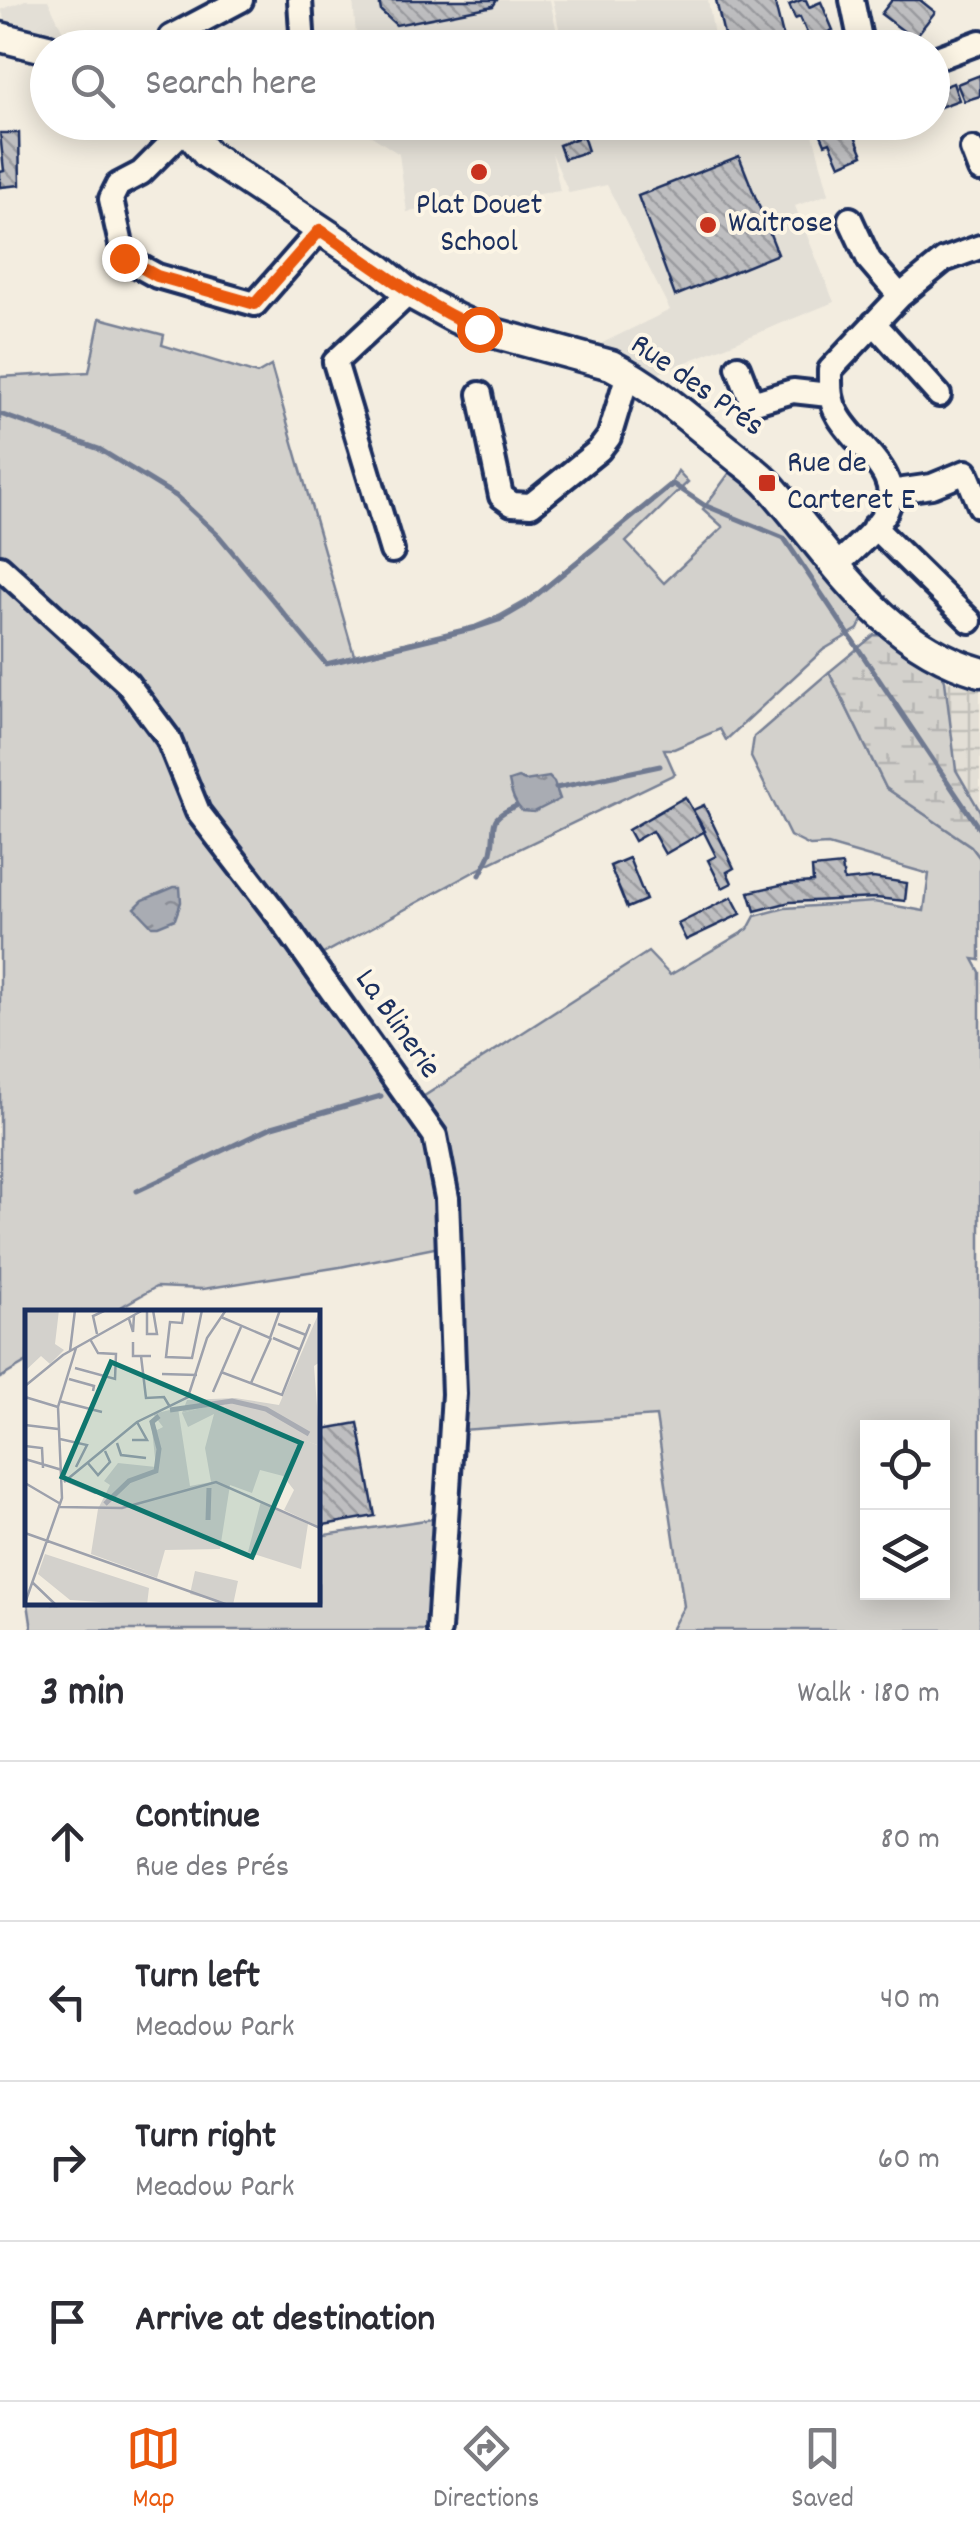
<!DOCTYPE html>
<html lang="en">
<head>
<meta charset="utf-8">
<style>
	:root { --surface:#fff; --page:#f2f2f3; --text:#2b2b33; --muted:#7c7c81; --line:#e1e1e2; --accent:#ea580c }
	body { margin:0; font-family:Dekko,sans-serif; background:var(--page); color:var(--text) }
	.controls { position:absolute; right:30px; bottom:30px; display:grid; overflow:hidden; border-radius:0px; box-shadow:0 5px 25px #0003 }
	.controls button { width:90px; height:90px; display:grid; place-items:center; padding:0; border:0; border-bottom:2px solid var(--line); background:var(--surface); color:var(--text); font:50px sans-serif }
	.stop { position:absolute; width:30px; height:30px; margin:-22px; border:8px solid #ea580c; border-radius:50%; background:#fff }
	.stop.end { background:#ea580c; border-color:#fff; box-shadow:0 2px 10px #0008 }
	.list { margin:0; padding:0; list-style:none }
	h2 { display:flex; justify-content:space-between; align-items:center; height:130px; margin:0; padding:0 40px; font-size:42px }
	h2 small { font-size:32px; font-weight:400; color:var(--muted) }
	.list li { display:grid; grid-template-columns:65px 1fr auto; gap:30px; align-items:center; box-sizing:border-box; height:160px; padding:0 40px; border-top:2px solid var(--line) }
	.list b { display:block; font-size:38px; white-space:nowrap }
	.list p { margin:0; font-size:32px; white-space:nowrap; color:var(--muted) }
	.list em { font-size:32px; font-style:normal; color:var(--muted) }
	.icon { flex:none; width:55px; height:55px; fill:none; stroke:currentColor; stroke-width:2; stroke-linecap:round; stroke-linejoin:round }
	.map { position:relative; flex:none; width:980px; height:1630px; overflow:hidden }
	.search { position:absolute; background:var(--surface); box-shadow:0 5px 25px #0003; left:30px; right:30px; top:30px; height:110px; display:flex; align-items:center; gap:25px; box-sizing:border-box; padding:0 35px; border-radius:55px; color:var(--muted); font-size:38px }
	.sheet { height:770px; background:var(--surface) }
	nav { display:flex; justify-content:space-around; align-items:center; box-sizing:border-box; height:140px; border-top:2px solid var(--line); background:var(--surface); font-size:28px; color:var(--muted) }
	nav a { display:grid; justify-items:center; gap:5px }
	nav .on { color:var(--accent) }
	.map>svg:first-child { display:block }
</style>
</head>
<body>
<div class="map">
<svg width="980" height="1630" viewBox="0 0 980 1630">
	<defs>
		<pattern id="industrial-grid" width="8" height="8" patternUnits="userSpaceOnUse" patternTransform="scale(2.5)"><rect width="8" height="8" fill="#e3dfd6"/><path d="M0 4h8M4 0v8" fill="none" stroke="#c2c0ba"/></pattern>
		<pattern id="wetland-marsh" width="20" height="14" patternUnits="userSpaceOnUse" patternTransform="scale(2.5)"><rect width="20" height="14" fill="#d3d1cc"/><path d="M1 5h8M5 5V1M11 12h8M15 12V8" fill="none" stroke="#b5b4b2"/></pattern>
		<pattern id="water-ripples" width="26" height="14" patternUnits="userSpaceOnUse" patternTransform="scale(2.5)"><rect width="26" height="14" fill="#a9acb3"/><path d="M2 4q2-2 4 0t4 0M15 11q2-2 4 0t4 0" fill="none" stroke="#898c95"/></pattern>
		<pattern id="building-back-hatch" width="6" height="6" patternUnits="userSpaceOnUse" patternTransform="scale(2.5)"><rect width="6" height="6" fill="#bebec0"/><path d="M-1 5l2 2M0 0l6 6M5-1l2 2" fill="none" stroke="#9a9b9f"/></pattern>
	</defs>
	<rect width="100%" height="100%" fill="#f3ede0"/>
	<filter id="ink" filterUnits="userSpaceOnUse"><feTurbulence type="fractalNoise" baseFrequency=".01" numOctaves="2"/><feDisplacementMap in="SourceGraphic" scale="20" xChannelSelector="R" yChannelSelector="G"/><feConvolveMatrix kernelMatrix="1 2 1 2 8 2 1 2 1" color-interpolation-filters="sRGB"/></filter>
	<g filter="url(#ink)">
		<path fill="#e3dfd6" d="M25 0H48L65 36 55 40 10 30 1 10Z
			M353 0H550L560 47H357Z
			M553 0H708L716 47H563Z
			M355 123H810L829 194 795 206 834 302 652 376 588 350 670 310 607 185 569 193 552 153 560 191 407 212 399 154 355 125Z"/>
		<path fill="url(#industrial-grid)" d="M945 681 980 685V811L956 771Z"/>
		<path fill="#d3d1cc" stroke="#778095" stroke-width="2.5" fill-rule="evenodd" d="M100 318 164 335 162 345 257 374 271 366 354 655 475 626 499 616 531 598 672 482 678 471 688 482 626 542 664 583 723 527 703 509 733 468 865 614 858 629 823 650 726 740 720 729 674 749H664L675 774 488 864 316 958 421 1098 648 952 670 975 748 929 755 916 785 908 874 902 924 911 929 874 828 845 810 846 790 836 751 757 754 737 829 672 886 788 971 846 980 858V960L973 959 980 972V1630H671L684 1606 656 1416 462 1430 459 1243 340 1267 203 1289 156 1287 112 1312H28L27 1362 0 1378V377L89 372ZM868 1428H942V1592H868Z
			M439 1518 433 1630H32L28 1603 318 1602V1536Z"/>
		<path fill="url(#wetland-marsh)" stroke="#778095" stroke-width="2.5" d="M874 635 890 636 940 670 945 681 956 770 980 811V858L971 846 886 788 829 672Z"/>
		<path fill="url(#water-ripples)" stroke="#707a91" stroke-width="2.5" d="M549 777 554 782 560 799 534 812 522 811C514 803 511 793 509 781L518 778 525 781Z
			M174 887H180L181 902 175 919 158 926H152L135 908 143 900Z"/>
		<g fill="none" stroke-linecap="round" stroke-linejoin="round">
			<path stroke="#707a91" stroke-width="5" d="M0 414 99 449 176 496 219 536 326 664 475 628 499 620 523 606 673 484 704 505 784 538 980 830
				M556 788 660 766
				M480 875C483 868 489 859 491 852 498 824 484 820 516 806
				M137 1191 272 1127 381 1096"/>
		</g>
		<path fill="url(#building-back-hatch)" stroke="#1b2f5e" stroke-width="2.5" d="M379 0H497L493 6 396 25 381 11Z
			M716 0H774L785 44 769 48H727Z
			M801 0H806L809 7 821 2 833 30 810 40 800 17 795 19 789 5Z
			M892 0H920L935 12 914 39 881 14Z
			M980 75V96L964 101 957 84Z
			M953 83 959 100 932 110V91Z
			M714 122H794V126L717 139Z
			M836 123 839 131 851 126 863 155 840 165 830 142 825 144 819 130Z
			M0 133H19L20 185 0 187V172L4 171Z
			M583 136 588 151 564 159 559 145Z
			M739 156 778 254 675 296 638 196Z
			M685 797 705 831 665 854 652 831 634 841 628 830Z
			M704 805 734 868 727 872 732 883 722 888 708 860 716 856 693 810Z
			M629 858 646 900 627 908 610 866Z
			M842 865 844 881 873 878 907 883 905 901 876 898 790 902 755 911 749 892 785 884 813 882 812 868Z
			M732 897 741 914 686 940 678 924Z
			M358 1423 375 1516 318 1526V1430Z"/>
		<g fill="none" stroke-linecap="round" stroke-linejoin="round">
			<defs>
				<path id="minor" d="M300 0 303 48
					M852 0 862 48
					M171 37 241 0
					M932 60 980 42
					M185 129 141 173 118 185 111 199 124 258 157 276 255 304 320 230
					M972 149 980 170
					M850 219 869 260 900 296
					M874 323 939 395
					M738 367 752 403 793 391 829 395
					M480 394 501 496 512 504 531 505 599 450 609 437 628 374
					M890 492 932 486 966 472 980 506
					M874 527 970 621
					M392 551 335 362 409 293
					M0 567 127 683 168 738 198 812 280 918 435 1136 447 1198 454 1394 439 1630
					M835 567C851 551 872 535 884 515 908 475 854 446 838 415 829 400 830 387 830 370L900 296 944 260 980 247"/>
				<path id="major" d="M0 37 48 49
					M181 122 207 154 381 270 409 293 455 318 479 329 611 365C654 387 692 421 729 451 743 463 759 473 770 486 834 559 881 643 980 672"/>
			</defs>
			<use href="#minor" stroke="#1b2f5e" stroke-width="30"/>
			<use href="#major" stroke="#1b2f5e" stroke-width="35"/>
			<use href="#minor" stroke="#fcf5e5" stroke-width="22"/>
			<use href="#major" stroke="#fcf5e5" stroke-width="28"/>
		</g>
	</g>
	<g fill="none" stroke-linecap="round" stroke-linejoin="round" filter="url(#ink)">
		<path stroke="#ea580c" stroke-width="12" d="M124 258 157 276 255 304 320 230C372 265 421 304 479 329"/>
	</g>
	<g fill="#c8321e" stroke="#fcf5e5" stroke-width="4">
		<circle cx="479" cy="172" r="10"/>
		<circle cx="708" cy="225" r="10"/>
		<rect x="757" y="473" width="20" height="20" rx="5"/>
	</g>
	<g text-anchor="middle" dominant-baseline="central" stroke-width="8" stroke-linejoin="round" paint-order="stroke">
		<g font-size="32" fill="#1b2f5e" stroke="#fcf5e5" text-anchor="start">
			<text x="479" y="207" text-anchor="middle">Plat Douet<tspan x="479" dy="37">School</tspan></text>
			<text x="728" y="225">Waitrose</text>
			<text x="787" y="465">Rue de<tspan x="787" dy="37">Carteret E</tspan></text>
		</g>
		<g font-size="32" fill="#1b2f5e" stroke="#fcf5e5">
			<text transform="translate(696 387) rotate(35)">Rue des Prés</text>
			<text transform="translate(396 1025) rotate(55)">La Blinerie</text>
		</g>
	</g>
	<g transform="translate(25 1310)">
		<rect width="295" height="295" fill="#f3ede0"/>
		<path d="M202 91 198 99 295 136V217L259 200 269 180 258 166 235 160 227 183 205 175 195 239 140 240 132 268 66 244 73 199 85 175 79 171 93 153 131 157 126 111 132 120 138 117 128 104 153 98 165 176 186 172 180 138 189 104 163 117 157 103ZM236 191 283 214 276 259 223 242ZM20 244 124 278 122 295 45 290 13 264ZM170 261 213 271 208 295 165 284Z" fill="#d3d1cc"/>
		<path d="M0 0H34L30 34 39 40 25 54 16 46 0 61ZM295 0V52L289 56 295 136 197 101 202 91 157 103 162 90 210 88 254 95Z" fill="#d3d1cc"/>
		<path fill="none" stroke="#a9acb3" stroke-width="5" d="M145 100 207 91 241 99 284 124M80 194 104 171 131 161 134 139 127 112 134 106M183 210 184 178"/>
		<path fill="none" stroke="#9da1ac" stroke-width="2.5" d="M122 0V24H132L128 0M159 0 157 13 145 12 141 47 167 48 177 0M196 7 245 28 255 0M104 9 108 22 109 5M253 14 281 25M72 24 68 6 81 0M248 28 276 40M108 32V46H126M45 41 50 0M116 46 121 88 139 87 145 97M50 58 90 69 91 44 73 43 65 29M196 62 257 85 285 14M137 64 172 65M44 69 69 76 68 81M226 73 246 28M0 76 38 45 118 0M188 82 216 17M0 87 33 97M34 91 77 102M0 115 33 119M35 129 62 135 51 157M107 130H122L112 112M92 133 96 145 121 148M0 136 17 138 18 158M0 149 37 160M62 152 73 165 85 152 80 141M40 170 71 183M39 172 112 112 163 87 182 28 201 0M0 173 34 193M35 197 97 198 191 172 295 218M0 223 203 295M8 273 31 295M0 293 37 188 33 97 51 38"/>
		<path fill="#0f766e" fill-opacity="0.15" stroke="#0f766e" stroke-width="5" d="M86 52 276 133 227 247 37 167Z"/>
		<rect width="295" height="295" fill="none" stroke="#1b2f5e" stroke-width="5"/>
	</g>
</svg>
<div class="controls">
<button><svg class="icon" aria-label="locate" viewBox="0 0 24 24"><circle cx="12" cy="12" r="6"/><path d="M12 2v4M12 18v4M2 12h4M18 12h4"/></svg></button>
<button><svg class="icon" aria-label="layers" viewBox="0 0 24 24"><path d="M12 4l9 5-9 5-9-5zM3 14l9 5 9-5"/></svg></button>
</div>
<div class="stop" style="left:479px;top:329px"></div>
<div class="stop end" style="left:124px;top:258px"></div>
<div class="search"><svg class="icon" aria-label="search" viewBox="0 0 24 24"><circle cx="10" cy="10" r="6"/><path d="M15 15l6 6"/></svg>Search here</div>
</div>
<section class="sheet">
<h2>3 min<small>Walk · 180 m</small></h2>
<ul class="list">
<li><svg class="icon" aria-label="ahead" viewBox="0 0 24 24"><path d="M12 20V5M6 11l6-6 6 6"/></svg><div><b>Continue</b><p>Rue des Prés</p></div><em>80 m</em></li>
<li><svg class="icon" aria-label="left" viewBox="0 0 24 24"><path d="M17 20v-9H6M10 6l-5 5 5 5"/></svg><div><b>Turn left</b><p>Meadow Park</p></div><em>40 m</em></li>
<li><svg class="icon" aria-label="right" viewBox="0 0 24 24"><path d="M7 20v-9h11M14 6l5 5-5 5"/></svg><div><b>Turn right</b><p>Meadow Park</p></div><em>60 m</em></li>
<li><svg class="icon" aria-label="arrive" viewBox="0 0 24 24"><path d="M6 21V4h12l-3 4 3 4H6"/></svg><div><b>Arrive at destination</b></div></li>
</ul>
</section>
<nav>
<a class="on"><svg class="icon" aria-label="map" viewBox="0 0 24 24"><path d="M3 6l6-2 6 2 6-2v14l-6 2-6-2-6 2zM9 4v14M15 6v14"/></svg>Map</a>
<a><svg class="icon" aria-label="directions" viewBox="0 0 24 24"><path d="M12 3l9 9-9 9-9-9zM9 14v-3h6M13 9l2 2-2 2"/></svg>Directions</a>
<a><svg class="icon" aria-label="saved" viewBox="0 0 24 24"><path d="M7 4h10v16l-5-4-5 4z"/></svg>Saved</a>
</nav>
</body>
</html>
